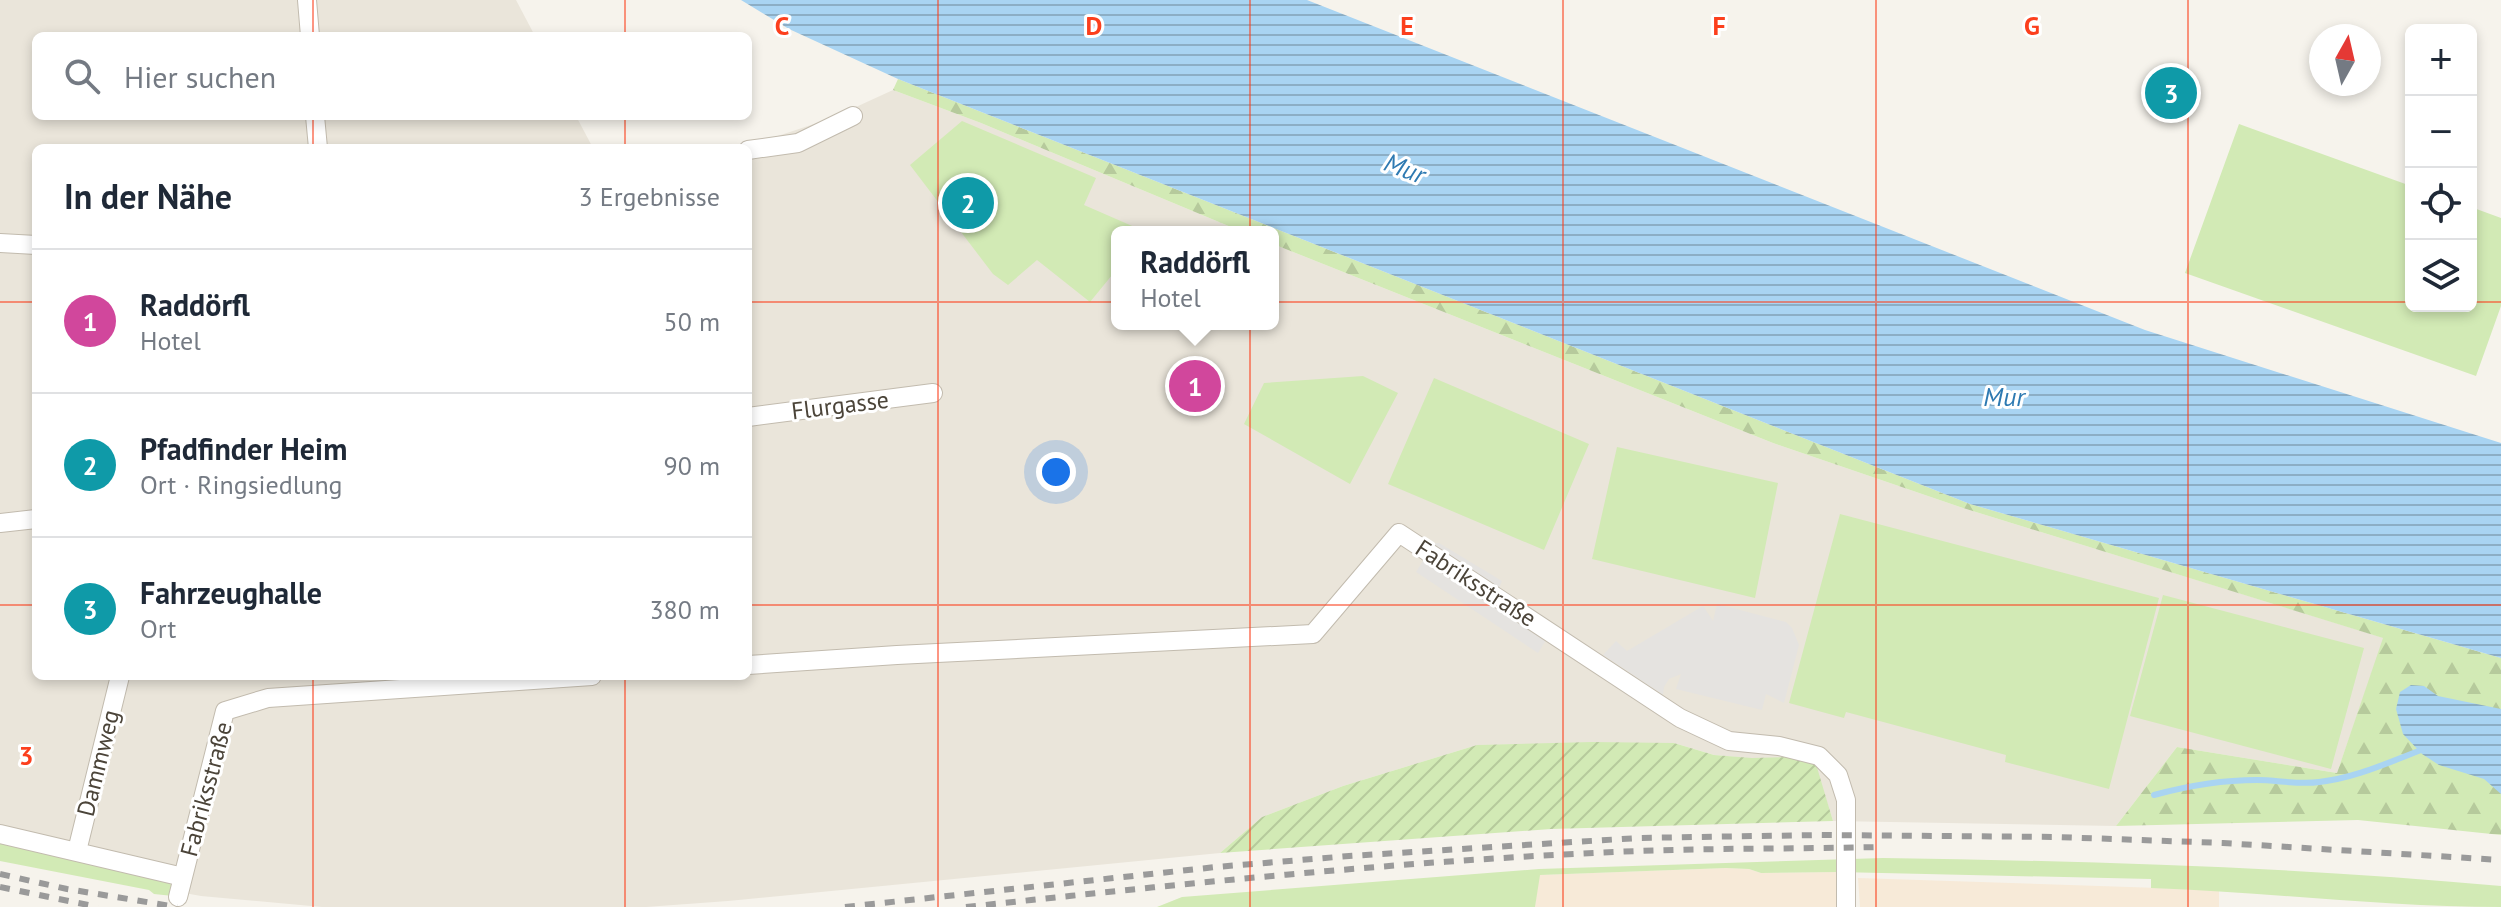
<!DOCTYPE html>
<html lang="de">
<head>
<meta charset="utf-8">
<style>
	:root { --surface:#fff; --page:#f6f6f7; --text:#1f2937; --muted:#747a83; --line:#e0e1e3; --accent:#d93025 }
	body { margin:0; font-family:"PT Sans",sans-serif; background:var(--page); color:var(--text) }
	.controls { position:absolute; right:24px; top:24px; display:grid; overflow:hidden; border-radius:12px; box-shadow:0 4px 12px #0003 }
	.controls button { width:72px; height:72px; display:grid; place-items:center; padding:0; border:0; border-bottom:2px solid var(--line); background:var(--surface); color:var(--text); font:40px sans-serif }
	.compass { position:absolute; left:2309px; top:24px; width:72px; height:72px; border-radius:50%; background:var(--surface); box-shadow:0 4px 12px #0003; rotate:8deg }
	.you { position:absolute; left:1056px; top:472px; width:28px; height:28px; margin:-20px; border:6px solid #fff; border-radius:50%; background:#1a73e8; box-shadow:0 0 0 12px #1a73e833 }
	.badge { display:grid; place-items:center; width:52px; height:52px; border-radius:50%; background:var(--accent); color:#fff; font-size:26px; font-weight:700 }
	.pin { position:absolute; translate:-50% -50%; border:4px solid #fff; box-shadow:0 2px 8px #0006 }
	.popup { position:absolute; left:1111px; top:226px; width:168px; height:104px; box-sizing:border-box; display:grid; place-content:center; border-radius:12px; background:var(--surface); filter:drop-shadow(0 2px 6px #0005); font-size:26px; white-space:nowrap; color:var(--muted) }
	.popup b { font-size:30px; color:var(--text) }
	.popup::after { content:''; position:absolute; left:50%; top:100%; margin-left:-16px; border:16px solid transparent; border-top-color:var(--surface) }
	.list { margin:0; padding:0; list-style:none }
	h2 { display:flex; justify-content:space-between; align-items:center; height:104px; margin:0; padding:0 32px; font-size:34px }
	h2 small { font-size:26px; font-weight:400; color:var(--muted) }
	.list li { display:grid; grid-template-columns:52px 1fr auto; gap:24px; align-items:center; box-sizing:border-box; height:144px; padding:0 32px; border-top:2px solid var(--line) }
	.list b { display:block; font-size:30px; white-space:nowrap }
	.list p { margin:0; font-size:26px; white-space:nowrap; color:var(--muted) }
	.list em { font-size:26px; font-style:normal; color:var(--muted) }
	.icon { flex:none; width:44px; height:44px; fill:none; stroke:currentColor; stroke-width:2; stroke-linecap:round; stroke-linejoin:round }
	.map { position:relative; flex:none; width:2501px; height:907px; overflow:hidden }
	.search { position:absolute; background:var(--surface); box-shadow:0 4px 12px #0003; left:32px; top:32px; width:720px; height:88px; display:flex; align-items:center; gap:20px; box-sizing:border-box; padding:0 28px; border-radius:12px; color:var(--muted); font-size:30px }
	.panel { position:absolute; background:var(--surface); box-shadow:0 4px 12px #0003; left:32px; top:144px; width:720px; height:536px; border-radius:12px }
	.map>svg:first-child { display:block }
</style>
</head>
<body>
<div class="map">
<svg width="2501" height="907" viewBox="0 0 2501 907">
	<defs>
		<pattern id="forest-firs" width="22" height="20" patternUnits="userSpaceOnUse" patternTransform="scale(2)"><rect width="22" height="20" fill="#d2eab5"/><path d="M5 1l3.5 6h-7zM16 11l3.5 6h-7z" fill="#b6ca9c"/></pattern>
		<pattern id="garden-furrows" width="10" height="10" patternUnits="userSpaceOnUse" patternTransform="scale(2)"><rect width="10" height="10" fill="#d2eab5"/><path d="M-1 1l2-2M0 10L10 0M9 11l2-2" fill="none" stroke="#b6ca9c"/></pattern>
		<pattern id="water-rules" width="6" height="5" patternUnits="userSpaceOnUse" patternTransform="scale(2)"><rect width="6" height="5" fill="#a9d4f2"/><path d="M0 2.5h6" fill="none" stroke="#8caec5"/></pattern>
	</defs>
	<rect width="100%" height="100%" fill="#f6f3ec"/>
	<path fill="#eae5da" d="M0 0H516L535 36H36V116H576L593 148H36V676H748V148H713L754 144 832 118 893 90 981 123 1243 232H1117V324H1273V244L1773 443 1963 508 2384 638 2337 773 2177 747 2116 826 1833 821 1815 764 1714 755 1674 743 1477 745 1343 786 1262 817 1220 853 728 901 646 907H322L201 896 69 872 0 855Z"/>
	<path fill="#f7ead8" d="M1726 868 1749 869 1761 873 1839 872V907H1535L1539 875Z
		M1858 878 2219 890V907H1860Z"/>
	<path fill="#d2eab5" d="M962 121 1096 178 1084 205 1146 232H1117V269L1090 302 1037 260 1008 285 993 274 910 165Z
		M2239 124 2411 186V306H2471V207L2501 218V306L2476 376 2185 273Z
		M1363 376 1398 393 1350 484 1244 424 1264 383Z
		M1434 378 1589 444 1544 550 1388 484Z
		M1617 447 1778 483 1755 598 1592 559Z
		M1840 514 2159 598 2109 789 2005 762 2006 755 1846 712 1844 718 1789 703Z
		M2163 595 2364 648 2331 769 2130 716Z
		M0 841 168 881 173 888V896L154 894 149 890 0 861Z
		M1883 858C2089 861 2296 867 2501 886V907C2384 907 2268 892 2151 888V879L1839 872 1761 873 1749 869 1726 868 1540 875 1535 907H1157L1182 897 1539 869Z"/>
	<path fill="url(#forest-firs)" d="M898 79 1970 504 2501 658V835L2358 820 2116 826 2177 747 2337 773 2383 638 1963 508 1773 443 1273 244V232H1243L981 123 893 90Z"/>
	<path fill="url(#garden-furrows)" d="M1592 742 1674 743 1714 755 1752 758 1793 757 1816 764 1833 821 1551 829 1220 853 1262 817 1343 786 1477 745Z"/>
	<path fill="#e5e3e0" d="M1439 543 1502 581 1499 588 1429 544Z
		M1424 559 1546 640 1538 653 1416 572Z
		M1717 604 1786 622 1792 628 1799 645 1784 703 1766 694 1762 710 1676 689 1681 674 1669 679 1664 687 1663 695 1603 655 1616 641 1627 651 1703 606 1713 621Z"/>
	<path fill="url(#water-rules)" d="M741 0H1307L2145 330 2501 443V658L1970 504 898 79 789 29Z
		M2411 685 2424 686 2438 696 2501 709V794L2484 779 2439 765 2422 754 2403 734 2396 709 2400 692Z"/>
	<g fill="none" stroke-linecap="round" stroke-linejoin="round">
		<path stroke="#a9d4f2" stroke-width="6" d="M2154 795C2187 786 2223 780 2257 780 2277 780 2299 785 2319 782 2356 778 2389 762 2424 749"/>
		<defs>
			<path id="street" d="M307 0 310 36
				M315 116 318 148
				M748 150 798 143 853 116
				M0 243 36 245
				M748 417 933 393
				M0 523 36 519
				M748 665 897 655 1313 634 1399 533 1680 718 1729 741 1779 746 1819 756 1838 775 1846 800V907
				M0 834 183 877
				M77 851 120 676
				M178 897 225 711 268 698 592 676"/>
		</defs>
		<use href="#street" stroke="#c2bbae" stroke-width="20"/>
		<use href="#street" stroke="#fff" stroke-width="18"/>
		<path stroke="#9a9a9a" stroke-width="6" stroke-dasharray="10 10" stroke-linecap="butt" d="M0 874 67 889 177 907
			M0 887 98 907
			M845 907 1216 867 1349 856 1638 838 1820 835 2057 837 2223 843 2501 860
			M966 907C1189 883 1412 860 1637 851 1717 848 1799 849 1879 847"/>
	</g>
	<path fill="none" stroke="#fc3f1d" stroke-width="2" stroke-opacity="0.55" d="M313 0V36M625 0V36M938 0V907M1250 0V907M1563 0V907M1876 0V907M2188 0V907M313 116V148M625 116V148M0 302H36M748 302H2411M2471 302H2501M0 605H36M748 605H2501M313 676V907M625 676V907"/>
	<g text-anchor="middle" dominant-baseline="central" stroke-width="6" stroke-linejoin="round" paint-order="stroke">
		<g font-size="24" fill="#4b4439" stroke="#fff">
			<text transform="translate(840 405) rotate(-7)">Flurgasse</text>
			<text transform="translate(1476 583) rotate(33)">Fabriksstraße</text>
			<text transform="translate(98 763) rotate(-76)">Dammweg</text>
			<text transform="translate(206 789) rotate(-75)">Fabriksstraße</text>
		</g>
		<g font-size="26" font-style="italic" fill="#2e7ab2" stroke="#fff">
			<text transform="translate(1405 168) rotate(21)">Mur</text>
			<text x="2004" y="396">Mur</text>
		</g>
	</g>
	<g font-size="26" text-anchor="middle" font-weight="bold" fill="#fc3f1d" stroke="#fff" stroke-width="6" stroke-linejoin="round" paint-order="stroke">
		<text x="782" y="35">C</text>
		<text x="1094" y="35">D</text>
		<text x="1407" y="35">E</text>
		<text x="1719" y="35">F</text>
		<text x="2032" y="35">G</text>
		<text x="26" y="765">3</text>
	</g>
</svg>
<div class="controls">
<button>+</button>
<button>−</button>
<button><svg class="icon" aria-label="locate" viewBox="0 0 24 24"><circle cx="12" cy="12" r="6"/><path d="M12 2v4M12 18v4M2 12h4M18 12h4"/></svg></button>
<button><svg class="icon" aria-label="layers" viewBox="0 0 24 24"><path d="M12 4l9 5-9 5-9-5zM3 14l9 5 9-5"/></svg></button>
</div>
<svg class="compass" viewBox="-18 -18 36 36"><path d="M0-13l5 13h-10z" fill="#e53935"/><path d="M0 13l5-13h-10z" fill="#747a83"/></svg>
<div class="you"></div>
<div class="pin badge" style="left:1195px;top:386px;background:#d1479c">1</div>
<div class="popup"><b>Raddörfl</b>Hotel</div>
<div class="pin badge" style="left:968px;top:203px;background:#0f9aa8">2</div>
<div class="pin badge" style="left:2171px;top:93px;background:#0f9aa8">3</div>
<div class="search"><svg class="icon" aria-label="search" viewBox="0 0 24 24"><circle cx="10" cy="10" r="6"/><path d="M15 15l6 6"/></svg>Hier suchen</div>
<section class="panel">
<h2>In der Nähe<small>3 Ergebnisse</small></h2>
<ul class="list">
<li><span class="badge" style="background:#d1479c">1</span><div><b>Raddörfl</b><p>Hotel</p></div><em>50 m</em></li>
<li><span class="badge" style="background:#0f9aa8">2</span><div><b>Pfadfinder Heim</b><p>Ort · Ringsiedlung</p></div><em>90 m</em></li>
<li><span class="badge" style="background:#0f9aa8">3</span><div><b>Fahrzeughalle</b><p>Ort</p></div><em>380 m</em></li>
</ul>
</section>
</div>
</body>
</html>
